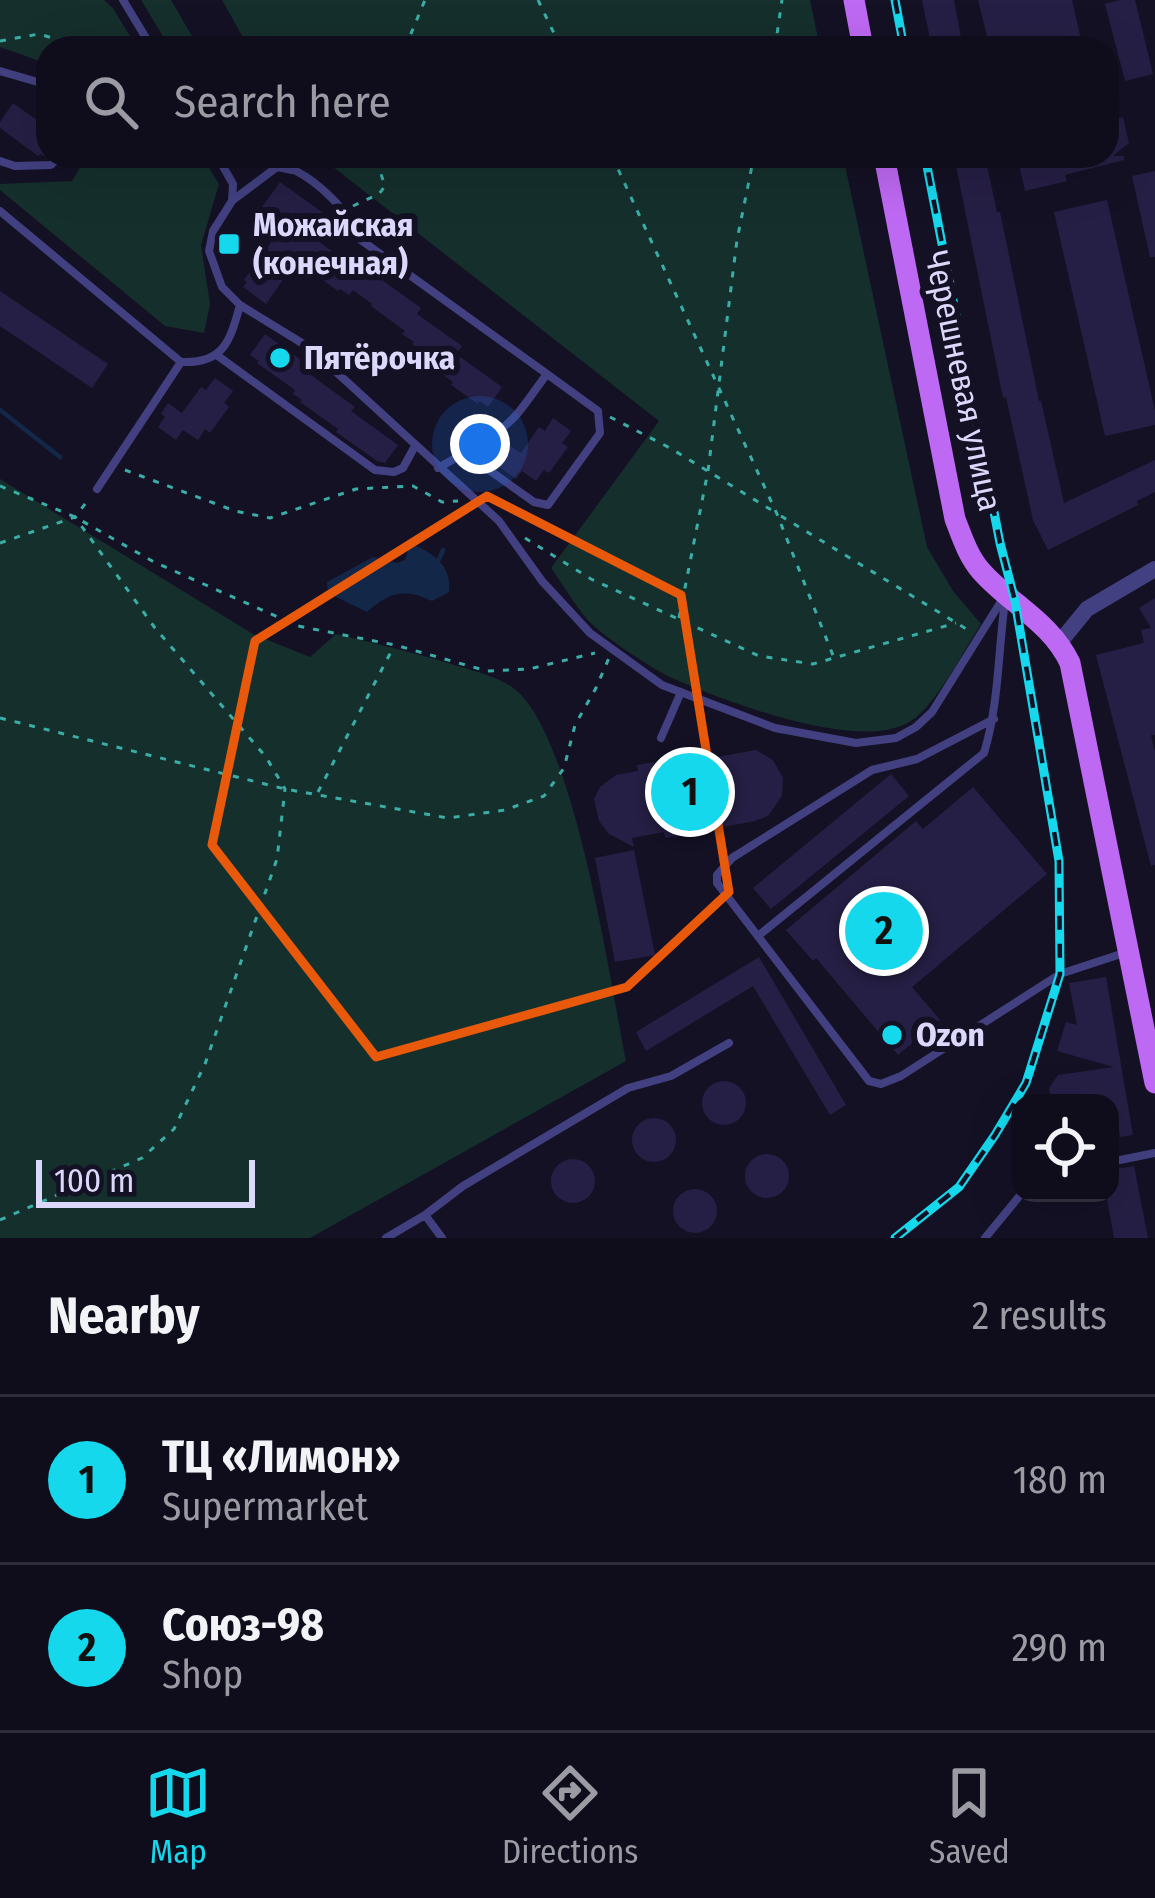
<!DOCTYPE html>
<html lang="en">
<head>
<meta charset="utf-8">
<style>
	:root { --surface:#0f0d1c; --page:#181625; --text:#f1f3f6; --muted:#9b9ca3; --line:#2f2d3b; --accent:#15d8ec }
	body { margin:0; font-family:"Fira Sans Condensed",sans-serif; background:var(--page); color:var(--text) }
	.controls { position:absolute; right:36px; bottom:36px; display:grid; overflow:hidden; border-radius:24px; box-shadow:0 12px 48px #0002 }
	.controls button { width:108px; height:108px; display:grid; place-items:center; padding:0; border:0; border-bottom:3px solid var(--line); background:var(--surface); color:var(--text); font:60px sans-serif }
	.scale { position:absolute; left:36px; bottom:30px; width:219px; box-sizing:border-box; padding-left:12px; border:6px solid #dcd8fc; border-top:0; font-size:33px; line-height:42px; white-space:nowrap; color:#dcd8fc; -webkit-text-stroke:9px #141125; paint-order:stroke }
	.you { position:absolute; left:480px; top:444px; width:42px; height:42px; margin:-30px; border:9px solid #fff; border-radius:50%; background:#1a73e8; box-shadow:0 0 0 18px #1a73e833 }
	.badge { display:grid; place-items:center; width:78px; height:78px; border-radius:50%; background:var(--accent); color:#111; font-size:39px; font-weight:700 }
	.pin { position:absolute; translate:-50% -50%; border:6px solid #fff; box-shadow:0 3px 12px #0006 }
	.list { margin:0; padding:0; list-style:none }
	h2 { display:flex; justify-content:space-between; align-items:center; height:156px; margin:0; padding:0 48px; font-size:51px }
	h2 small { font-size:39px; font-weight:400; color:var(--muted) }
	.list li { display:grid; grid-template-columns:78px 1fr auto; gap:36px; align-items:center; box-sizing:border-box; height:168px; padding:0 48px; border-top:3px solid var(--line) }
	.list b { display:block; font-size:45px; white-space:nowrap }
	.list p { margin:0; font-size:39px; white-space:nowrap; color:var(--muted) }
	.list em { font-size:39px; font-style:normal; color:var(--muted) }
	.icon { flex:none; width:66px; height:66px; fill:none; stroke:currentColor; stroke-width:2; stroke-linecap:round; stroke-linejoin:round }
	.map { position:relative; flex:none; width:1155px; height:1238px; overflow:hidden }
	.search { position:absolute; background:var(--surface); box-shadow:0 12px 48px #0002; left:36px; right:36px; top:36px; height:132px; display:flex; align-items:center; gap:30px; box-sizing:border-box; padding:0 42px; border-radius:36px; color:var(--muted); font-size:45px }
	.sheet { height:492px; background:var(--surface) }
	nav { display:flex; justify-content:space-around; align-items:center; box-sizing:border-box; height:168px; border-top:3px solid var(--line); background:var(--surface); font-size:33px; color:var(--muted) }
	nav a { display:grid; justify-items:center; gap:6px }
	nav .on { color:var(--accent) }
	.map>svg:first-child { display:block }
</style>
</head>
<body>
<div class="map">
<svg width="1155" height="1238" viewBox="0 0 1155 1238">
	<rect width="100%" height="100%" fill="#141125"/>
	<path fill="#152f2d" d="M0 0H104L113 8 137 48H48V64L0 47Z
		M141 0H171L199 48H170Z
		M222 0H810L820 48H249Z
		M87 156H202L219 184 201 245 210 304 204 333 165 326 0 190V184L72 181Z
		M319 156H843L927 547 953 591 981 624C964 650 937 704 911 721 860 754 725 701 672 678 654 670 611 641 595 627 578 612 565 587 551 568L659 421Z
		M0 479 253 634 310 657 336 634C378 644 420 654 461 667 478 672 497 677 512 687 574 730 610 982 626 1061L310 1238H0Z"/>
	<path fill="#132748" d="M410 543C433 553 452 565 449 592L432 601C405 588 389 592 367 612L328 593 327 582 373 557 397 563 405 560Z"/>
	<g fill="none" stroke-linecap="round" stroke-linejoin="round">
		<path stroke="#132748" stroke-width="4.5" d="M0 410 60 457
			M439 559 443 550"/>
	</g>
	<path fill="#261f45" d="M922 0H954L963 48H932Z
		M978 0H1072L1083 48H990Z
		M1120 0H1135L1153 74 1125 81 1105 4Z
		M13 103 48 128 47 157 40 154 38 156 0 128V122Z
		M1123 117 1129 143 1113 156H1124V160L1065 175 1067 181 1025 191 1017 156H1107V121Z
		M954 156H985L997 212H1000L1039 401H1041L1064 503 1155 460V492L1137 501 1138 505 1048 550 1033 520 1006 397 1003 398Z
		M1155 171V257H1150L1132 176Z
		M280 182 326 215 311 236 372 280 375 275 421 308 417 314 462 346 456 354 502 387 488 407 480 401 478 404 451 385 453 382 442 374 446 369 412 344 414 342 402 334 405 331 371 306 372 304 353 290 349 295 340 289 338 291 296 261 266 304 243 287 247 282 244 280 277 234 254 218Z
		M1107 200 1155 411V425L1105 436 1054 212Z
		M0 291 108 364 92 388 0 326Z
		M265 334 312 368 308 373 355 407 351 411 398 445 385 463 377 461 336 432 338 429 300 402 302 400 293 394 295 390 257 363 259 361 250 355Z
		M215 378 233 391 224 403 229 407 210 433 205 429 198 440 183 430 176 440 158 427 165 417 161 414 168 403 182 413 201 387 206 390Z
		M553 418 571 431 562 443 568 447 549 473 544 470 536 481 522 471 516 479 498 466 504 458 499 455 507 444 521 453 539 427 545 431Z
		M1155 598V735H1151L1155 752V865L1151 866 1096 655 1144 643 1141 630 1151 628 1139 608Z
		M756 750 773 760 783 778 782 796 768 816 755 821 665 838 664 832 632 838 634 847 609 834 599 821 594 799 600 787 616 775 638 771 637 765 654 762 655 768Z
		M891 774 909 796 771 909 753 888Z
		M973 787 1047 874 912 987 940 1020 898 1055 816 958 813 961 786 930 916 821 923 829Z
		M634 850 655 955 615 962 595 858Z
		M759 957 846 1105 830 1115 753 986 646 1051 636 1032Z
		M1106 977 1133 1135 1120 1137 1119 1132 1110 1134V1103H1086L1085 1095 1051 1099 1049 1088 1058 1075 1114 1067 1057 1051 1066 1022 1077 1025 1069 983Z
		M702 1103a22 22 0 1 1 44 0a22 22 0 1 1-44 0Z
		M632 1140a22 22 0 1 1 44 0a22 22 0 1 1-44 0Z
		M745 1176a22 22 0 1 1 44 0a22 22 0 1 1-44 0Z
		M551 1181a22 22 0 1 1 44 0a22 22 0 1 1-44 0Z
		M1134 1166 1148 1238H1114L1106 1193H1110V1170Z
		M673 1211a22 22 0 1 1 44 0a22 22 0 1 1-44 0Z"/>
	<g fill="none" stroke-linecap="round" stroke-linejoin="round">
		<path stroke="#3aaea6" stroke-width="3" stroke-dasharray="6 9" stroke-linecap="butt" d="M538 0 561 48
			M0 41 39 34 87 48
			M405 48 425 0
			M775 48 782 0
			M612 156 777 514 834 658
			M353 206 379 194 385 186 375 156
			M610 417 670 448 773 511
			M125 470 235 511 270 518 356 489 413 486 442 502 458 501
			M0 486 75 517 154 562 298 626 395 645 487 671 529 669 595 653
			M781 516 968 630
			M525 538 591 579 759 656 813 664 956 623
			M0 543 75 517 88 500
			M679 618 708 471 737 240 754 156
			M0 718 285 789 448 818 505 810 544 796 564 768 575 725 596 688 609 658
			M318 792 394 646
			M0 1220 142 1158 174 1129 205 1064 277 859 285 789 266 757 155 628 75 517"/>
		<path stroke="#424080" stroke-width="8" d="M123 0 152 48
			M0 71 48 85
			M217 156 233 184 232 201 213 231 209 251 222 287 240 305 310 348 499 521 542 581 590 633 662 685 775 728 856 743 896 738 916 727 932 712 1005 595
			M0 161 15 166 51 165 60 156
			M233 200 277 167C280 168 294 170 296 171 316 181 353 213 354 235L547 374
			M0 211 181 362C223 364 230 342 240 305
			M218 356 375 470 394 472 403 468 415 446
			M438 468C466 452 496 438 518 413 528 401 537 387 547 374L598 411 600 433 548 505 534 502 465 453
			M97 489 181 362
			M994 719 917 759 872 770 732 858 717 875V883L869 1081 881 1084 901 1076 1060 974 1127 952
			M661 738 681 692
			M758 936 984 753C999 704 998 652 1005 601
			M1110 1162 1155 1153
			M425 1215 442 1238
			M386 1238 425 1215 463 1186 628 1088 671 1076 729 1043
			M985 1238 1022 1193"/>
		<path stroke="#424080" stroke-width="16" d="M1060 642 1087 609 1155 569"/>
		<path stroke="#be69f3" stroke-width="21" d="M854 0 863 48
			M884 156 955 519C962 537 968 556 981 571 1010 604 1051 622 1070 663L1155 1083"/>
		<defs>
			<path id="rail" d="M895 0 904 48
				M895 1238 959 1187 995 1135 1026 1083 1060 974 1059 861 1015 601 1000 543 925 156"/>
		</defs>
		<use href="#rail" stroke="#15d8ec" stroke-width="9"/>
		<use href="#rail" stroke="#141125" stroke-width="4.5" stroke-dasharray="14" stroke-linecap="butt"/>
	</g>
	<path fill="none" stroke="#e8590c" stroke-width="9" stroke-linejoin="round" d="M487 496 681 595 729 892 627 987 376 1057 212 845 255 641Z"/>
	<g fill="#15d8ec" stroke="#141125" stroke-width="4.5">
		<rect x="217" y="232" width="24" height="24" rx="6"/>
		<circle cx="280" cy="358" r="12"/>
		<circle cx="892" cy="1035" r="12"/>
	</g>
	<g text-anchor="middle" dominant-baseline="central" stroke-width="12" stroke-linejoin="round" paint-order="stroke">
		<g font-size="33" font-weight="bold" fill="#dcd8fc" stroke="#141125" text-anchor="start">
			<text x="253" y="225">Можайская<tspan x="253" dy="38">(конечная)</tspan></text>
			<text x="304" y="358">Пятёрочка</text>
			<text x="916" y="1035">Ozon</text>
		</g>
		<g font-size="33" fill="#dcd8fc" stroke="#141125">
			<text transform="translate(963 381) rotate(78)">Черешневая улица</text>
		</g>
	</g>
</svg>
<div class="controls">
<button><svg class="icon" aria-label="locate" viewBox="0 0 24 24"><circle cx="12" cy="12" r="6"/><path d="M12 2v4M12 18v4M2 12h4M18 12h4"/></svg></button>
</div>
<div class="scale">100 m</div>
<div class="you"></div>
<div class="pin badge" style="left:690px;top:792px">1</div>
<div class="pin badge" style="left:884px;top:931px">2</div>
<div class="search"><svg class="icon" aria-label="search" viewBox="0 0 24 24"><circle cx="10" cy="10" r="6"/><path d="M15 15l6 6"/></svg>Search here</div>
</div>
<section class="sheet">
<h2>Nearby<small>2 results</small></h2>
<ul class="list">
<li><span class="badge">1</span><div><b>ТЦ «Лимон»</b><p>Supermarket</p></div><em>180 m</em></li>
<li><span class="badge">2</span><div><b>Союз-98</b><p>Shop</p></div><em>290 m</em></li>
</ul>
</section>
<nav>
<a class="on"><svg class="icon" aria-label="map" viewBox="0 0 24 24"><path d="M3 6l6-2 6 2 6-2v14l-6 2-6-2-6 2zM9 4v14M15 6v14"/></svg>Map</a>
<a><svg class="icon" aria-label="directions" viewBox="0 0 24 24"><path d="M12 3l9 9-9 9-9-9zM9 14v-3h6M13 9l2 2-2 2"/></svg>Directions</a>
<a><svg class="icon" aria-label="saved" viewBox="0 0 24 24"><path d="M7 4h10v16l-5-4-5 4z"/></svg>Saved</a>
</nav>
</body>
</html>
